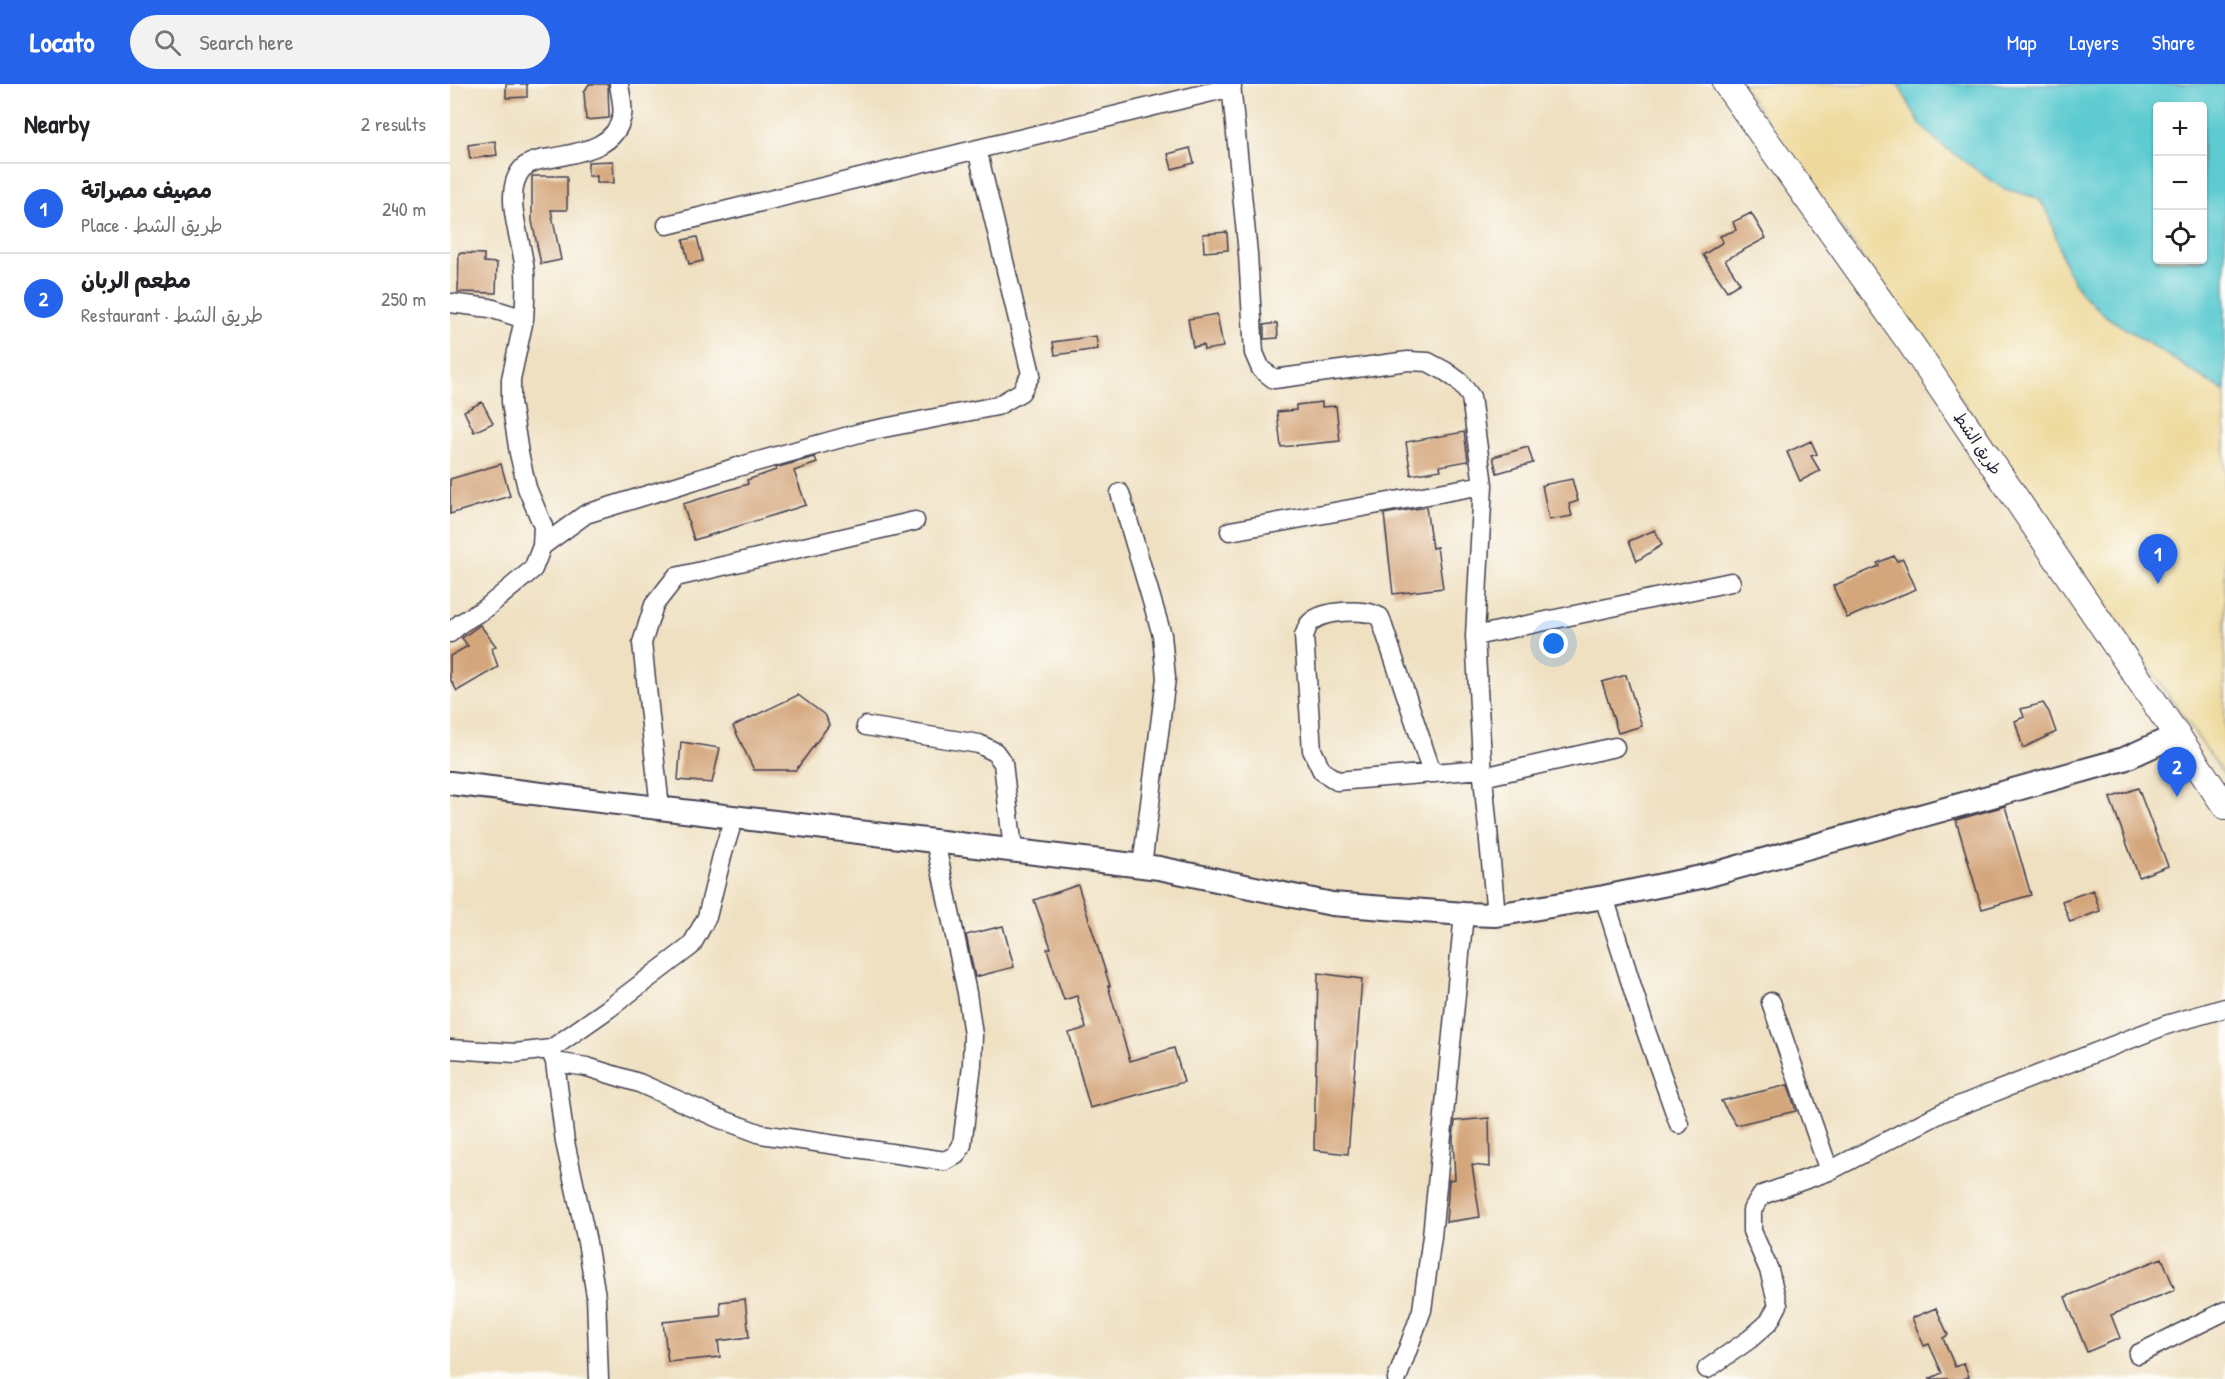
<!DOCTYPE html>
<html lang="en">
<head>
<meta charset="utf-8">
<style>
	:root { --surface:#fff; --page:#f2f2f2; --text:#202124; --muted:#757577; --line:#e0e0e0; --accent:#2563eb }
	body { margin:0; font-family:"Patrick Hand","Playpen Sans Arabic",sans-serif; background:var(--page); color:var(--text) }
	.controls { position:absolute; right:18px; top:18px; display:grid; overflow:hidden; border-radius:6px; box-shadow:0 2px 4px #0004 }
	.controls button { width:54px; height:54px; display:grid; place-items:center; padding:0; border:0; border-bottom:2px solid var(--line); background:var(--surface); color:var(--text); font:30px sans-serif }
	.you { position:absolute; left:1104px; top:560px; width:21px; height:21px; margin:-15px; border:4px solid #fff; border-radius:50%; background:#1a73e8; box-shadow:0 0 0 9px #1a73e833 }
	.badge { display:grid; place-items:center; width:39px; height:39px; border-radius:50%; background:var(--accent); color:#fff; font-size:20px; font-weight:700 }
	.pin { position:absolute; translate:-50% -50px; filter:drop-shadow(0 2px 3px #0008) }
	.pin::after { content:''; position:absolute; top:32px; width:21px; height:18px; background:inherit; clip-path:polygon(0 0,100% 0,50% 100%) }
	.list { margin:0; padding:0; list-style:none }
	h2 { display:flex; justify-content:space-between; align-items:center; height:78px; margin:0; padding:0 24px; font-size:26px }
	h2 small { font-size:20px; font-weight:400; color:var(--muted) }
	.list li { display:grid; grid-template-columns:39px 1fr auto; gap:18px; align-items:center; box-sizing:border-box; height:90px; padding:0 24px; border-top:2px solid var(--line) }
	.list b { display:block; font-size:22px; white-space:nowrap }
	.list p { margin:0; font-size:20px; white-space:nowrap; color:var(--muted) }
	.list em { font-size:20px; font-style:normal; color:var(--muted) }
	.icon { flex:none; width:33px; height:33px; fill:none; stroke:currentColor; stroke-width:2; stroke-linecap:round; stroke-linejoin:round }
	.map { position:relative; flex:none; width:1775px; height:1295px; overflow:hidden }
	header { display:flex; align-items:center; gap:36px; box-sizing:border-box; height:84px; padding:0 30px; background:var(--accent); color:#fff }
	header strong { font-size:28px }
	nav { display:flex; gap:33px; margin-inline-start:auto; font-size:21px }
	.search { width:420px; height:54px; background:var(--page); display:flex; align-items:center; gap:15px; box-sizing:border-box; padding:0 21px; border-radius:33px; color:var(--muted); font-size:22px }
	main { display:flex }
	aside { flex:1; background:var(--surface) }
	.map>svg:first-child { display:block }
</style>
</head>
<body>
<header>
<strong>Locato</strong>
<div class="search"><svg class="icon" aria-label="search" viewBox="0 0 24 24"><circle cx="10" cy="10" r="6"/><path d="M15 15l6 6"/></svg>Search here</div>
<nav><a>Map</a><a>Layers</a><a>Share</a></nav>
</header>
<main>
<aside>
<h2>Nearby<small>2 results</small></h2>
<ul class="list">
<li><span class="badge">1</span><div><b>مصيف مصراتة</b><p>Place · طريق الشط</p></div><em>240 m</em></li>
<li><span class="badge">2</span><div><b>مطعم الربان</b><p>Restaurant · طريق الشط</p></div><em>250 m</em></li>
</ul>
</aside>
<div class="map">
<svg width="1775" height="1295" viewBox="0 0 1775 1295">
	<rect width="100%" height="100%" fill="#fdfcf7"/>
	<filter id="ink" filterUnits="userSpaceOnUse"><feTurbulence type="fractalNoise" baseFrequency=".0167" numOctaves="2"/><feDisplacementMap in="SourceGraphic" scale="12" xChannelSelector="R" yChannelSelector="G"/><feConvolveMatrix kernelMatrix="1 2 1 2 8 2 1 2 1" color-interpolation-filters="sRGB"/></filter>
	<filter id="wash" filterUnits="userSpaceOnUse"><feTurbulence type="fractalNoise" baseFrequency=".008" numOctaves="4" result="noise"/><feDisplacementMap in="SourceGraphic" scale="24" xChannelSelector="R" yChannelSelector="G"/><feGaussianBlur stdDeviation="1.35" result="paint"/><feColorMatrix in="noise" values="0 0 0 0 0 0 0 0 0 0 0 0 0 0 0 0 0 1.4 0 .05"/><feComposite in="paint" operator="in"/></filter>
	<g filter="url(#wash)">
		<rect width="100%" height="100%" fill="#efe0c1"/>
		<path fill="#eeda9e" stroke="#887e6c" stroke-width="1.5" d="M1291 0H1448L1471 41 1552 104 1588 114 1598 128 1616 184 1632 210 1657 233 1775 308V692Z"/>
		<path fill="#5dcbd1" stroke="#407686" stroke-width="1.5" fill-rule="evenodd" d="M1448 0H1775V308L1657 233 1632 210 1616 184 1598 128 1588 114 1552 104 1493 62 1471 41ZM1708 22H1752V176H1708Z"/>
		<g id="blocks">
			<path fill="#d4a67c" d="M56 0H77V13L56 14Z
				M139 0H158L159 34 136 36 134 8Z
				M45 57 47 71 20 75 18 61Z
				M740 64 744 79 722 85 718 70Z
				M163 77 164 99H147V92H138V78Z
				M82 92H117V126H101L111 176 91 180 82 137Z
				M1301 129 1316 154 1275 176 1290 199 1277 207 1253 171 1273 158 1270 152 1286 146 1283 138Z
				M777 148 778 166 754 168 753 150Z
				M247 153 253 177 239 180 233 156Z
				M9 169 34 170V178L47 179 46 209 8 208Z
				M767 230 773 263 754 266 753 261 743 263 738 235Z
				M827 239 828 254 814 255V241Z
				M646 252 648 265 605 271 603 258Z
				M32 318 43 339 24 348 14 327Z
				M872 318V323L886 322 890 357 831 363 827 328 846 326V321Z
				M1014 348 1018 377 990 382 991 386 961 391 956 358Z
				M1361 357 1367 370 1361 372 1370 387 1350 397 1337 368Z
				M1078 363 1083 379 1047 389 1043 373Z
				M365 373 367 379 344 387 356 421 244 456 233 420 298 400 297 396 326 386 325 384Z
				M51 380 60 412 0 430V395Z
				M1122 395 1128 417 1119 420 1122 432 1099 436 1092 401Z
				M976 423 982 464 987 463 993 504 943 510 934 430Z
				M1205 446 1212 461 1187 477 1179 457Z
				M1444 472 1447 477 1453 475 1466 505 1397 534 1383 502 1429 482 1427 479Z
				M30 541 46 562 42 565 48 583 7 607 0 595V572L18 562 12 554Z
				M1176 591 1192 642 1168 649 1152 598Z
				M348 611 376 632 379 641 346 686H304L283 642Z
				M1593 619 1599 628 1606 648 1573 664 1565 637 1574 633 1571 625Z
				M231 658 270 664 262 699 228 696Z
				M1688 704 1718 782 1689 793 1660 714Z
				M1555 722 1581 811 1532 825 1506 736Z
				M628 801 660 902H658L680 977 724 964 734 998 640 1024 619 949 636 944 627 912 614 916 597 865 601 864 584 816Z
				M1643 806 1650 827 1620 838 1612 817Z
				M553 842 564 883 525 893 516 851Z
				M868 889 912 895 898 1070 864 1066Z
				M1338 1001 1346 1027 1286 1041 1271 1017Z
				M1039 1034 1040 1083 1022 1081 1030 1133 996 1138 999 1096 1005 1095 1003 1055 1005 1037Z
				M1712 1174 1725 1206 1661 1231 1670 1254 1637 1268 1615 1213Z
				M295 1215 299 1253 268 1257 270 1273 218 1278 213 1238 271 1232 270 1218Z
				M1486 1224 1498 1251 1493 1254 1505 1283 1514 1279 1519 1293 1512 1295H1479L1492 1289 1479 1260 1474 1262 1462 1234Z"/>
		</g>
	</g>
	<g filter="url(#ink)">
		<use href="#blocks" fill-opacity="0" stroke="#413e4f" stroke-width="1.5"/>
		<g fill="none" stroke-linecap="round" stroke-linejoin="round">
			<defs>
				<path id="minor" d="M781 0 798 170 804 269 811 285 824 295 958 277 978 278 995 287 1009 297 1021 313 1033 401 1025 552 1033 693 1046 831
					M217 141 782 3
					M0 219 40 224 74 235 61 295V318L69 369 77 404 93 442 92 462 83 485 36 524 11 539 0 549
					M74 235C75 217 77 198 74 180 71 154 52 108 72 85 79 77 92 75 102 74 129 68 165 65 172 32 174 23 170 9 169 0
					M670 409 712 551 716 594 692 782
					M780 447 1033 401
					M92 462 136 430 284 384 413 348 547 322 571 308 581 290 527 65
					M1025 552 1281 498
					M416 642 529 660 545 668 553 679 563 766
					M982 689 930 533C915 524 873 526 860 539 857 542 856 548 854 552L862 666 872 687 887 697 1032 685
					M1033 693 1165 663
					M210 724 192 559 204 521 226 493 465 437
					M1154 813 1195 944 1229 1040
					M1321 918 1379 1087
					M0 965 65 969 101 965 158 925 241 862 257 833 272 772 284 733
					M102 970 105 978 115 1058 137 1158 146 1212 149 1295
					M105 978 137 983 189 999 268 1034 311 1050 495 1077 506 1071 512 1061 522 981 523 951 517 909 485 757
					M1688 1270 1775 1227
					M1257 1285 1300 1255 1319 1238 1328 1221 1319 1186 1302 1147V1126L1312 1111 1379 1087 1493 1028 1716 941 1775 924
					M947 1295 972 1226 982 1152 1014 830"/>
				<path id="tertiary" d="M0 699 709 784 882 820 1014 830 1046 831 1154 813 1256 792 1674 675 1727 651"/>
				<path id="secondary" d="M1276 0 1463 263 1775 722"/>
			</defs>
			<use href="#minor" stroke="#413e4f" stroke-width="21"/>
			<use href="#tertiary" stroke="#413e4f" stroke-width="26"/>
			<use href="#secondary" stroke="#413e4f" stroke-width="28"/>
			<use href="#minor" stroke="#fff" stroke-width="18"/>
			<use href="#tertiary" stroke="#fff" stroke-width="22"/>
			<use href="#secondary" stroke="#fff" stroke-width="26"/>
		</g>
	</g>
	<g text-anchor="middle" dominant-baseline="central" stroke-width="6" stroke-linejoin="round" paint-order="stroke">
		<g font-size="16" fill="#22223b" stroke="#fdfcf7">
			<text transform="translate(1528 359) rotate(56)">طريق الشط</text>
		</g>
	</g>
</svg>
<div class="controls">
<button>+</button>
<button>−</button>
<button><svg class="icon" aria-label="locate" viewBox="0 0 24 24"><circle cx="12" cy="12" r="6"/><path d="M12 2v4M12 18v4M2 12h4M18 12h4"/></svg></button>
</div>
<div class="you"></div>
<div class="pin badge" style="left:1708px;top:500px">1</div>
<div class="pin badge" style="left:1727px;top:713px">2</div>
</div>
</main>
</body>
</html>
